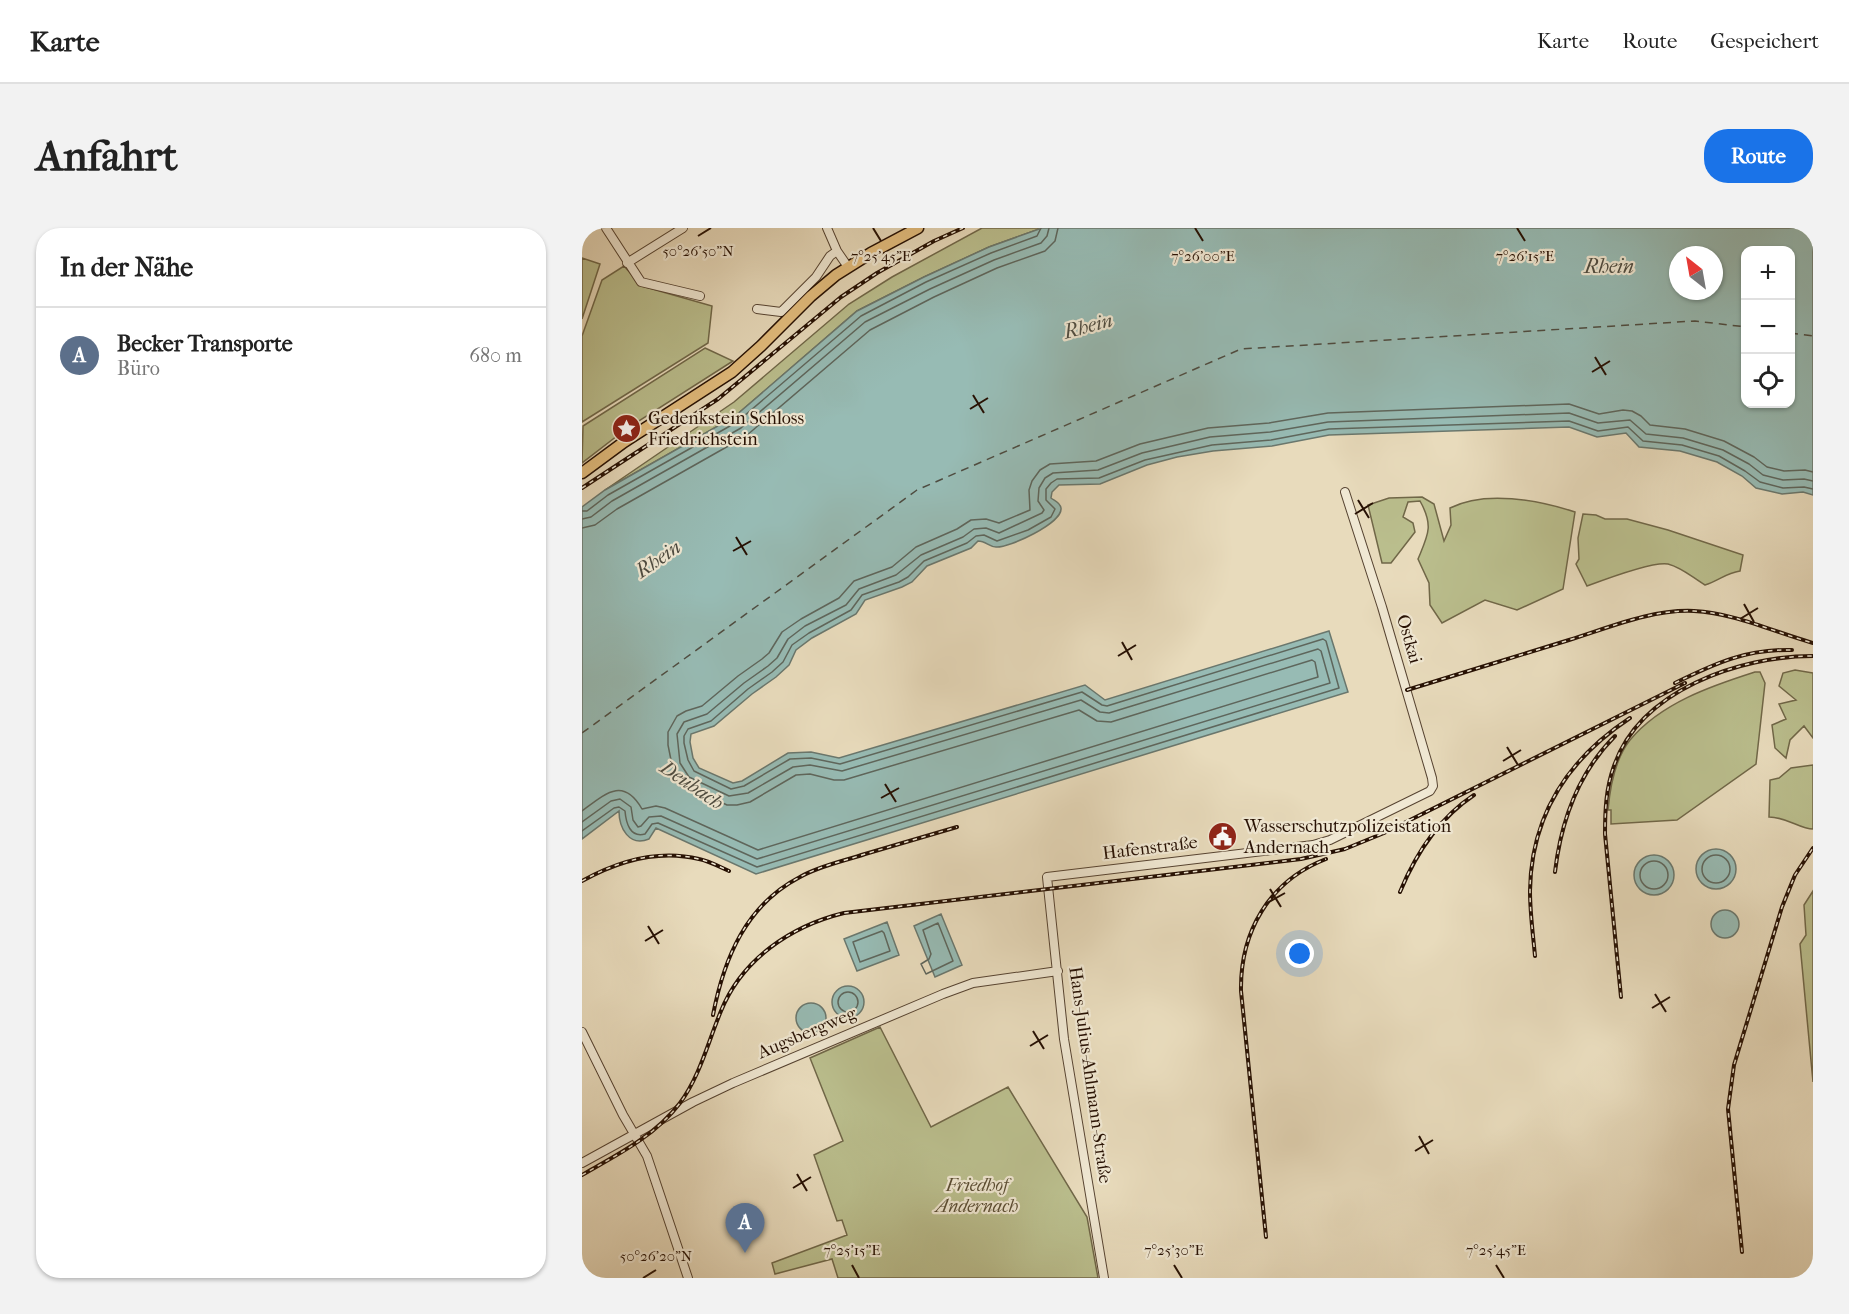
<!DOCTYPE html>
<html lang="de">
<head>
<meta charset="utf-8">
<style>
	:root { --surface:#fff; --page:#f2f2f2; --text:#222; --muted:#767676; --line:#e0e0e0; --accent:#1a73e8 }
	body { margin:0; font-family:"IM FELL French Canon",serif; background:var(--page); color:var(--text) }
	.controls { position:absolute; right:18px; top:18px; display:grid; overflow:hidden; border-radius:12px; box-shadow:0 2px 4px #0004 }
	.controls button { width:54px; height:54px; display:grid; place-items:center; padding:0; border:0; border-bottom:2px solid var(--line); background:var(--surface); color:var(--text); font:30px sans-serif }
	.compass { position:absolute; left:1087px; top:18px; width:54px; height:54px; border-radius:50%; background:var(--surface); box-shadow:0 2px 4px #0004; rotate:329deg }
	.you { position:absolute; left:718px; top:726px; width:21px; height:21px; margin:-15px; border:4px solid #fff; border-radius:50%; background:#1a73e8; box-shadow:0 0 0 9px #1a73e833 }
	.badge { display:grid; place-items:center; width:39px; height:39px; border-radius:50%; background:var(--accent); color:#fff; font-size:20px; font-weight:700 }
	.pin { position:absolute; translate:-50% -50px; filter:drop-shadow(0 2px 3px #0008) }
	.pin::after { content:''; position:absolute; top:32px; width:21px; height:18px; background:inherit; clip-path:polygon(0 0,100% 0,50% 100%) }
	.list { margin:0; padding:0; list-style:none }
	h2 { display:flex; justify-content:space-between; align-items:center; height:78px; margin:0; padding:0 24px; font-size:26px }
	h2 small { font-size:20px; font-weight:400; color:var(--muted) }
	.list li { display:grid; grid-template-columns:39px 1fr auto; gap:18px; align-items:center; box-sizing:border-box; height:96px; padding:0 24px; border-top:2px solid var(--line) }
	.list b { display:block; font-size:22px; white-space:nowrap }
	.list p { margin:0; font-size:20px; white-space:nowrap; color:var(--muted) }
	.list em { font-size:20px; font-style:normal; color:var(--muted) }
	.icon { flex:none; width:33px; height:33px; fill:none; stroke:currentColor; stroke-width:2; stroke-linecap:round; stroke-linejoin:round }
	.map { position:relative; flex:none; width:1231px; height:1050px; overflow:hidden; border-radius:24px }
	header { display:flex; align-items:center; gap:36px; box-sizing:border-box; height:84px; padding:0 30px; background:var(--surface); border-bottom:2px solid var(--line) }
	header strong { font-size:28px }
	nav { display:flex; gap:33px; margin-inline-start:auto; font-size:21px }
	.intro { display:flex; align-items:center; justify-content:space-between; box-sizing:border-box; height:144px; padding:0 36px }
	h1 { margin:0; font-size:42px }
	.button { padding:15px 27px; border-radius:24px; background:var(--accent); color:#fff; font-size:21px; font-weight:700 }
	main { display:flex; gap:36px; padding:0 36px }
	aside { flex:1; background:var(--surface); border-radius:24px; box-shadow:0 2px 4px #0004 }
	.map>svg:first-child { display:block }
</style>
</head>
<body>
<header>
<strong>Karte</strong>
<nav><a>Karte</a><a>Route</a><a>Gespeichert</a></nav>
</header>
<div class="intro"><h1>Anfahrt</h1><a class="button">Route</a></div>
<main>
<aside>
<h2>In der Nähe<small></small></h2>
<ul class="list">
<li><span class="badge" style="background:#5c6f8a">A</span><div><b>Becker Transporte</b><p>Büro</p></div><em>680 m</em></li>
</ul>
</aside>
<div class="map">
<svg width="1231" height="1050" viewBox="0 0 1231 1050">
	<rect width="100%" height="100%" fill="#e8dbbc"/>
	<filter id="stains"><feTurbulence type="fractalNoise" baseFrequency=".00333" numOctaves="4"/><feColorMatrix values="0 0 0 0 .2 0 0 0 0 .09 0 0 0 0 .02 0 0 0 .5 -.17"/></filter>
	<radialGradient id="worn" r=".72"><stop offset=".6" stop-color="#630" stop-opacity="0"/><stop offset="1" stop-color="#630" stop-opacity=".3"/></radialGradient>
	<path fill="#babe8d" stroke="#706748" stroke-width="1.5" d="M400 0H460L407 19 342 49 275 83 152 189 23 262 152 174 267 76 310 49Z
		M0 30 18 36 0 91Z
		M42 38 60 58 130 78 126 115 0 194V108L20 52Z
		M123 120 151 133 44 201 0 235 1 198Z
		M840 269 852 276 862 313 869 297 868 280C903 262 956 272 993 284L981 361 935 382 903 372 860 395 848 377 847 355 836 331C846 307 852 298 838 273L826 274 821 289 831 295 833 304 809 335H800L786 277 807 270Z
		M1001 286 1014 287 1023 291H1045L1086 302 1161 327 1158 343C1144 345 1136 353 1123 357 1111 350 1101 340 1086 336 1071 333 1021 352 1005 358L994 336 997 331 996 310Z
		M1213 442 1231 445V510L1222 498 1208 512 1204 530 1193 520 1190 497 1204 491 1197 476 1214 472 1197 458 1201 445Z
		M1173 444H1178L1183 455 1174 536 1095 592 1029 596V582H1026C1028 559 1033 531 1048 512 1079 475 1129 458 1173 444Z
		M1231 537V601C1218 601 1205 589 1187 589L1188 552 1197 550 1209 540Z
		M1231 663V854L1218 716 1224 707 1222 677Z
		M298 799 349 899 426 859 505 989 516 1050H256L250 1031 193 1046 190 1035 265 1007 260 992 255 993 232 927 261 913 228 830Z"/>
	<path fill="#97bbb4" stroke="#6a776d" stroke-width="1.5" fill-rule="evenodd" d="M460 0H1231V267L1221 264 1200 266 1174 260 1160 248 1135 234 1098 223 1057 219 1044 205 1015 209 987 199 747 207 690 218 631 223 595 229 565 237 518 256 477 257 470 264 469 270C473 273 478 274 479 280 481 295 427 320 414 319 407 319 404 313 396 313L389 320 345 338 330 354 320 359 283 372 274 386 230 410 214 422 207 437 194 449 170 466 132 498 109 506 108 514 111 530 117 540 151 555 160 553 206 525 229 524 257 530 503 457 523 472 747 403 766 464 174 646 74 600 67 611C47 619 37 600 37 583L0 611V279L23 262 152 189 275 83 342 49 407 19ZM1164 22H1208V176H1164ZM1096 27H1132V63H1096Z
		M1114 641a20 20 0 1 1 40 0a20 20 0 1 1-40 0Z
		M1052 647a20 20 0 1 1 40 0a20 20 0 1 1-40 0Z
		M1129 696a14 14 0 1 1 28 0a14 14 0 1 1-28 0Z
		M359 686 380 737 353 749 332 698Z
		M305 694 317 727 275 743 262 711Z
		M250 774a16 16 0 1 1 32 0a16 16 0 1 1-32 0Z
		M214 790a15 15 0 1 1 30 0a15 15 0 1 1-30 0Z"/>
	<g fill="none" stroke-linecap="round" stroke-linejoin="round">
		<path stroke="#5e665c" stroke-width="1.5" d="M0 283H5L26 267 155 194 279 88 344 54 409 25 455 8 459 0
			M0 291 9 289 30 273 159 200 283 94 348 61 412 32 459 15 465 8 467 0
			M0 300 13 297 35 281 164 208 288 102 352 69 415 40 463 23 473 13 476 0
			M0 583C23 566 41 548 60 581L74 578 83 580 176 622 736 449 733 434 730 432 529 494 515 493 497 482 262 552H252L228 546 214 547 168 574 155 577H145L108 560 99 553 90 537 86 517V504L95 488 104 483 120 478 156 448 180 431 187 425 200 404 219 391 257 370 272 353 310 339 334 319 375 301 389 292 404 291 417 295 448 282 447 262 450 253 458 242 468 236 514 233 558 216 626 200 687 195 746 185 987 176 1017 186 1041 182 1050 183 1059 188 1068 197 1103 201 1142 213 1172 229 1185 239 1202 243 1223 242 1231 244
			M0 594 29 573 38 571 49 579 51 592 56 599 59 598 67 589 79 588 175 631 748 455 739 423 736 421 527 485 518 484 499 472 260 543 228 537 211 539 166 565 147 568 107 549 98 535 95 506 102 494 125 486 162 455 186 438 195 430 206 411 223 398 264 377 277 361 314 347 339 327 381 309 392 301 404 300 417 305 460 285 462 282 456 273 457 260 463 250 471 245 516 242 560 225 628 209 688 204 746 194 987 185 1016 195 1048 192 1064 206 1101 210 1141 222 1167 236 1181 247 1201 252 1222 251 1231 253
			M0 603 32 580 37 579 43 583C44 595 48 610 63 606L70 596 76 595 175 639 757 460 744 413 741 411 525 478 520 477 500 464 258 536 229 530 208 531 162 558 149 561 112 543 106 532 102 515V508L106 501 129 493 166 461 190 444 201 434 210 417 227 405 269 382 280 367 317 354 326 349 342 333 385 315 394 308 402 307 415 313 446 302 469 289 473 281 464 272V261L469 255 475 251 517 250 563 232 630 217 689 212 747 201 987 193 1016 203 1046 199 1061 213 1100 217 1137 228 1163 243 1178 254 1201 260 1222 259 1231 261
			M1120 641a14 14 0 1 1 28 0a14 14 0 1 1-28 0Z
			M1058 647a14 14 0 1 1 28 0a14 14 0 1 1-28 0Z
			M356 695 371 733 344 746 339 736 347 731 349 726 341 702Z
			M300 703 302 705 308 723 278 734 271 714Z
			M256 774a10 10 0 1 1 20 0a10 10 0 1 1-20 0Z"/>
		<path stroke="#4e4c41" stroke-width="1.5" stroke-dasharray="8 6" stroke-linecap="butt" d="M1208 105 1231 108
			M0 505 335 262 659 121 1113 93 1164 99"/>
		<defs>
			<path id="minor" d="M24 0 59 54 118 68
				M245 0 255 23 266 39
				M45 35 101 0
				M175 81 199 84 234 49 248 28 255 23
				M0 804 41 887 65 928 106 1050
				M0 935 111 874 151 855 361 766 391 755 476 743
				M522 1050 482 811 465 649 731 617 748 612 848 563 851 558 850 550 800 379 763 264"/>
			<path id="major" d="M0 245 42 214 150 144 179 118 229 68 254 47 289 25 336 0"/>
		</defs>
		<use href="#minor" stroke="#564331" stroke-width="10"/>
		<use href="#major" stroke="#261003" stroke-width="13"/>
		<use href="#minor" stroke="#f0e8d3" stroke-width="8"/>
		<use href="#major" stroke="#e4be7e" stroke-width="10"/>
		<defs>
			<path id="rail" d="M0 260 136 171 259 69 295 45 352 13 381 0
				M1093 455C1134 435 1164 421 1210 422
				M825 462C879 445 933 429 987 412 1026 400 1070 381 1112 383 1152 385 1192 404 1231 415
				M973 644C979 593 996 545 1033 508
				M0 653C36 633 76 621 117 631 127 633 138 639 147 643
				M818 664C834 625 856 591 892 567
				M953 728C951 706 948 685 948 663 949 587 986 531 1048 490
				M1039 769 1023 606C1023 582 1024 560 1032 538 1058 462 1158 428 1231 428
				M131 787C142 730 164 677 218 649 237 638 262 633 283 626 314 617 344 608 375 599
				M0 947C35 927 73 908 98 875 118 848 126 814 139 783 160 731 209 698 262 685L719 631 763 621 802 605 1103 455
				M684 1009 659 763C658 704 687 653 744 631
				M1160 1024 1146 881 1152 837 1200 679 1213 647 1231 620"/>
		</defs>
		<use href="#rail" stroke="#261003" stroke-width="4"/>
		<use href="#rail" stroke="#f0e8d3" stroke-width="1.5" stroke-dasharray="4.5" stroke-linecap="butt"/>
	</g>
	<path fill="none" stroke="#261003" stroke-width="2" d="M291 0 299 13M613 0 621 13M935 0 943 13M116 8 129 0M1013 129 1024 147M1010 144 1028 133M391 167 402 185M388 181 406 170M776 272 787 290M773 286 791 275M154 309 165 327M151 323 169 313M1162 376 1172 394M1158 391 1176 380M540 414 550 432M536 428 554 417M925 519 936 537M921 533 939 522M303 556 314 574M299 570 317 560M688 661 699 679M685 675 703 665M66 698 77 716M63 713 81 702M1073 766 1084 784M1070 780 1088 769M451 803 462 821M448 818 466 807M837 908 847 926M833 923 851 912M215 946 225 963M211 960 229 949M270 1037 277 1050M592 1037 600 1050M914 1037 922 1050M61 1050 74 1042"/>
	<defs>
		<symbol id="sight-disc" viewBox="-11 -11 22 22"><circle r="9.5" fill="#8f2418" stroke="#f0e8d3"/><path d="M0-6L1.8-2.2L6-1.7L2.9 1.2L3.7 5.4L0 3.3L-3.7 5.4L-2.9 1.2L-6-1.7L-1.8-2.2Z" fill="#fff"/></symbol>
		<symbol id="civic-disc" viewBox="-11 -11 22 22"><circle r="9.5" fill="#8f2418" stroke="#f0e8d3"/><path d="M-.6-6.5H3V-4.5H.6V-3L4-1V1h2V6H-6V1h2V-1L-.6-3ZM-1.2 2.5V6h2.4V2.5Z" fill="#fff"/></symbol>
	</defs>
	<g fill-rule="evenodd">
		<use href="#sight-disc" x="28" y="184" width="33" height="33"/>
		<use href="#civic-disc" x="624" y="592" width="33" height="33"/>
	</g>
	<g text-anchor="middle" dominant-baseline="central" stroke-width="4.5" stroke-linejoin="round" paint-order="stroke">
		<g font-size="18" fill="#261003" stroke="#f0e8d3" text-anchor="start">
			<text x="66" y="190">Gedenkstein Schloss<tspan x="66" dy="21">Friedrichstein</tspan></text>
			<text x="662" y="598">Wasserschutzpolizeistation<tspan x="662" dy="21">Andernach</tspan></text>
		</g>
		<g font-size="18" fill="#261003" stroke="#f0e8d3">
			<text transform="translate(827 411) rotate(74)">Ostkai</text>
			<text transform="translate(568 620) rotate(-7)">Hafenstraße</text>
			<text transform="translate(225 805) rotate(-23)">Augsbergweg</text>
			<text transform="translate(508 847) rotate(82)">Hans-Julius-Ahlmann-Straße</text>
		</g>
		<g font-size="18" font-style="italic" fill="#5a4d33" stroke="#f0e8d3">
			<text x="395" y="957">Friedhof<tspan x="395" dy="21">Andernach</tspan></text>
		</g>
		<g font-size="20" font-style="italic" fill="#4e4c41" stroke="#f0e8d3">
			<text x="1027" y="38">Rhein</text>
			<text transform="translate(506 98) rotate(-15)">Rhein</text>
			<text transform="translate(76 331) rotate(-35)">Rhein</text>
			<text transform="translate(110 557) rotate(34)">Deubach</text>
		</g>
	</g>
	<g font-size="15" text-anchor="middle" fill="#261003" stroke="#f0e8d3" stroke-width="4.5" stroke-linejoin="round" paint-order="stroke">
		<text x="116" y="28">50°26'50"N</text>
		<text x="299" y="33">7°25'45"E</text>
		<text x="621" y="33">7°26'00"E</text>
		<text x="943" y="33">7°26'15"E</text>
		<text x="270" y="1027">7°25'15"E</text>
		<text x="592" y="1027">7°25'30"E</text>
		<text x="914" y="1027">7°25'45"E</text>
		<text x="74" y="1033">50°26'20"N</text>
	</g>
	<rect width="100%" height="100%" filter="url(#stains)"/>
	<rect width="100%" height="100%" fill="url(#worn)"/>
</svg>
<div class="controls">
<button>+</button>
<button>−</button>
<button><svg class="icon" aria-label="locate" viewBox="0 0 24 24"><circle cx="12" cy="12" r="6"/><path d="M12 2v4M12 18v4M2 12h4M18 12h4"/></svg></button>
</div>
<svg class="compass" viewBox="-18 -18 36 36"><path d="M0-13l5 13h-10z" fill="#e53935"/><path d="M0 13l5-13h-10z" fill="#767676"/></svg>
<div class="you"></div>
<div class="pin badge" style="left:163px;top:1025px;background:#5c6f8a">A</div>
</div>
</main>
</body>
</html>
